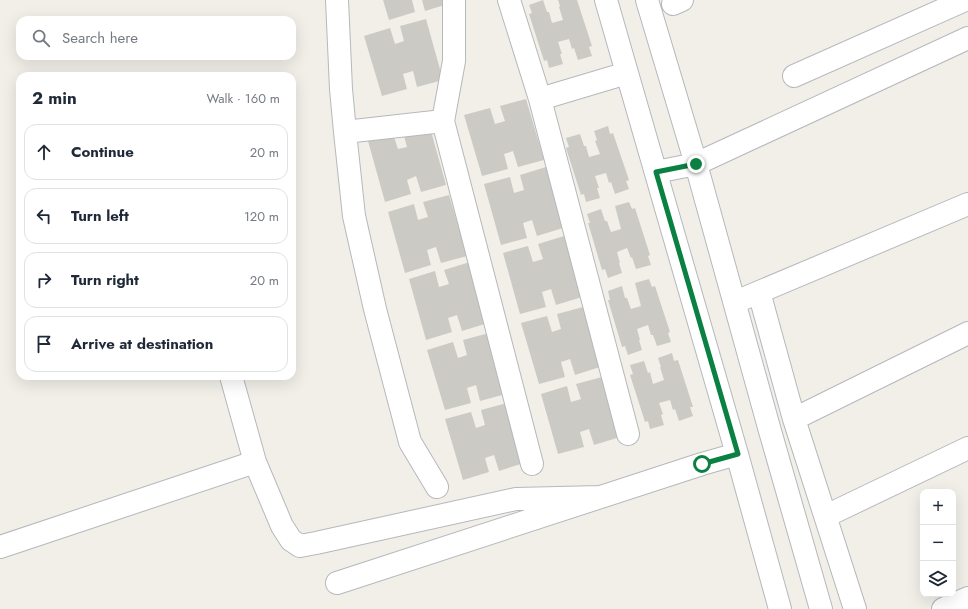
<!DOCTYPE html>
<html lang="en">
<head>
<meta charset="utf-8">
<style>
	:root { --surface:#fff; --page:#f6f6f7; --text:#1f2937; --muted:#747a83; --line:#e0e1e3 }
	body { margin:0; font-family:Jost,sans-serif; background:var(--page); color:var(--text) }
	.controls { position:absolute; right:12px; bottom:12px; display:grid; overflow:hidden; border-radius:8px; box-shadow:0 4px 16px #0002 }
	.controls button { width:36px; height:36px; display:grid; place-items:center; padding:0; border:0; border-bottom:1px solid var(--line); background:var(--surface); color:var(--text); font:20px sans-serif }
	.stop { position:absolute; width:12px; height:12px; margin:-9px; border:3px solid #0b8043; border-radius:50%; background:#fff }
	.stop.end { background:#0b8043; border-color:#fff; box-shadow:0 1px 4px #0008 }
	.list { margin:0; padding:0; list-style:none }
	h2 { display:flex; justify-content:space-between; align-items:center; height:52px; margin:0; padding:0 16px; font-size:17px }
	h2 small { font-size:13px; font-weight:400; color:var(--muted) }
	.list li { display:grid; grid-template-columns:26px 1fr auto; gap:12px; align-items:center; box-sizing:border-box; height:56px; margin:0 8px 8px; padding:0 8px; border:1px solid var(--line); border-radius:12px }
	.list b { display:block; font-size:15px; white-space:nowrap }
	.list em { font-size:13px; font-style:normal; color:var(--muted) }
	.icon { flex:none; width:22px; height:22px; fill:none; stroke:currentColor; stroke-width:2; stroke-linecap:round; stroke-linejoin:round }
	.map { position:relative; flex:none; width:968px; height:609px; overflow:hidden }
	.search { position:absolute; background:var(--surface); box-shadow:0 4px 16px #0002; left:16px; top:16px; width:280px; height:44px; display:flex; align-items:center; gap:10px; box-sizing:border-box; padding:0 14px; border-radius:12px; color:var(--muted); font-size:15px }
	.panel { position:absolute; background:var(--surface); box-shadow:0 4px 16px #0002; left:16px; top:72px; width:280px; height:308px; border-radius:12px }
	.map>svg:first-child { display:block }
</style>
</head>
<body>
<div class="map">
<svg width="968" height="609" viewBox="0 0 968 609">
	<rect width="100%" height="100%" fill="#f1efe8"/>
	<path fill="#cccac5" d="M383 0H412L415 12 389 20Z
		M422 0H450L451 3 425 11Z
		M543 0 547 12H549L552 23 563 20 559 7 560 6 558 0H577L592 46 589 47 592 56 578 60 574 48 572 49 569 39 558 42 562 54H560L563 64 549 68 547 60 544 61 529 14 532 13 529 5Z
		M426 19 443 80 417 87 413 71 403 74 407 89 382 96 364 36 390 28 395 44 404 41 400 26Z
		M526 99 544 160 518 167 513 151 504 154 508 169 482 176 464 115 490 108 495 124 505 121 500 106Z
		M429 124 446 185 421 192 416 176 407 180 411 194 385 202 368 141 393 134 398 149 407 147 403 132Z
		M608 126 610 134 613 133 629 180 626 181 629 189 615 194 611 182 609 183 606 173 595 176 599 188H597L600 198 586 202 584 194 581 195 566 148 569 147 566 138 580 134 584 146H586L589 157 600 154 595 141 597 140 594 131Z
		M546 167 563 228 537 236 532 220 523 223 527 238 501 245 484 184 510 177 514 193 524 190 520 175Z
		M449 195 467 256 441 263 436 247 427 250 431 265 405 273 388 212 414 204 418 220 428 217 423 202Z
		M629 202 632 209 635 208 650 255 648 256 651 265 636 269 632 257 631 258 627 248 617 252 620 263H619L622 273 608 278 605 269 602 270 588 223H590L587 214 601 209 605 221H607L611 232 621 229 615 206Z
		M564 236 582 297 556 305 551 289 542 292 546 307 520 314 503 253 528 246 533 262 543 259 538 244Z
		M470 262 488 323 462 331 457 315 448 318 452 332 426 340 409 279 435 271 439 287 449 284 444 270Z
		M649 279 652 287 655 286 670 332 668 333 671 342 657 346 653 335H651L648 325 637 329 640 340H639L642 350 628 355 625 346 622 347 608 300H610L608 291 622 286 625 298H627L631 309 641 306 635 283Z
		M583 307 600 367 575 375 570 359 561 362 565 377 539 384 521 323 547 316 552 332 561 329 557 314Z
		M489 333 506 394 480 401 476 385 467 388 471 403 445 410 427 350 453 342 458 358 467 355 463 340Z
		M672 353 674 361 678 360 693 407H690L693 416 679 421 675 409 673 410 670 400 659 403 663 414 661 415 664 425 650 429 648 421 645 422 630 375 633 374 630 365 644 361 648 373 650 372 653 384 664 380 660 367H661L658 358Z
		M602 377 620 437 594 445 589 429 580 432 584 447 558 454 541 394 567 386 571 402 581 399 576 384Z
		M507 403 524 463 499 471 494 455 485 458 489 472 463 480 445 419 471 412 476 428 485 425 481 410Z"/>
	<g fill="none" stroke-linecap="round" stroke-linejoin="round">
		<defs>
			<path id="minor" d="M337 0 341 89 345 132 354 216 375 309 410 442 437 487
				M454 0V61L443 121 532 464
				M509 0 540 99 628 434
				M606 0 627 73 737 454 780 609
				M647 0 696 164 770 431 821 609
				M673 4 682 0
				M794 76 965 0
				M540 99 627 73
				M345 132 443 121
				M656 172 696 164 968 38
				M759 292 794 419 855 609
				M745 298 968 204
				M231 376 255 462 282 526 291 540 300 546 316 543 516 499 601 497
				M794 419 968 333
				M826 516 968 448
				M0 547 255 462
				M337 583 702 464 737 454
				M943 609 968 598"/>
		</defs>
		<use href="#minor" stroke="#b5b8bc" stroke-width="24"/>
		<use href="#minor" stroke="#fff" stroke-width="22"/>
	</g>
	<g fill="none" stroke-linecap="round" stroke-linejoin="round">
		<path stroke="#0b8043" stroke-width="5" d="M696 164 656 172 738 454 702 464"/>
	</g>
</svg>
<div class="controls">
<button>+</button>
<button>−</button>
<button><svg class="icon" aria-label="layers" viewBox="0 0 24 24"><path d="M12 4l9 5-9 5-9-5zM3 14l9 5 9-5"/></svg></button>
</div>
<div class="stop" style="left:702px;top:464px"></div>
<div class="stop end" style="left:696px;top:164px"></div>
<div class="search"><svg class="icon" aria-label="search" viewBox="0 0 24 24"><circle cx="10" cy="10" r="6"/><path d="M15 15l6 6"/></svg>Search here</div>
<section class="panel">
<h2>2 min<small>Walk · 160 m</small></h2>
<ul class="list">
<li><svg class="icon" aria-label="ahead" viewBox="0 0 24 24"><path d="M12 20V5M6 11l6-6 6 6"/></svg><div><b>Continue</b></div><em>20 m</em></li>
<li><svg class="icon" aria-label="left" viewBox="0 0 24 24"><path d="M17 20v-9H6M10 6l-5 5 5 5"/></svg><div><b>Turn left</b></div><em>120 m</em></li>
<li><svg class="icon" aria-label="right" viewBox="0 0 24 24"><path d="M7 20v-9h11M14 6l5 5-5 5"/></svg><div><b>Turn right</b></div><em>20 m</em></li>
<li><svg class="icon" aria-label="arrive" viewBox="0 0 24 24"><path d="M6 21V4h12l-3 4 3 4H6"/></svg><div><b>Arrive at destination</b></div></li>
</ul>
</section>
</div>
</body>
</html>
